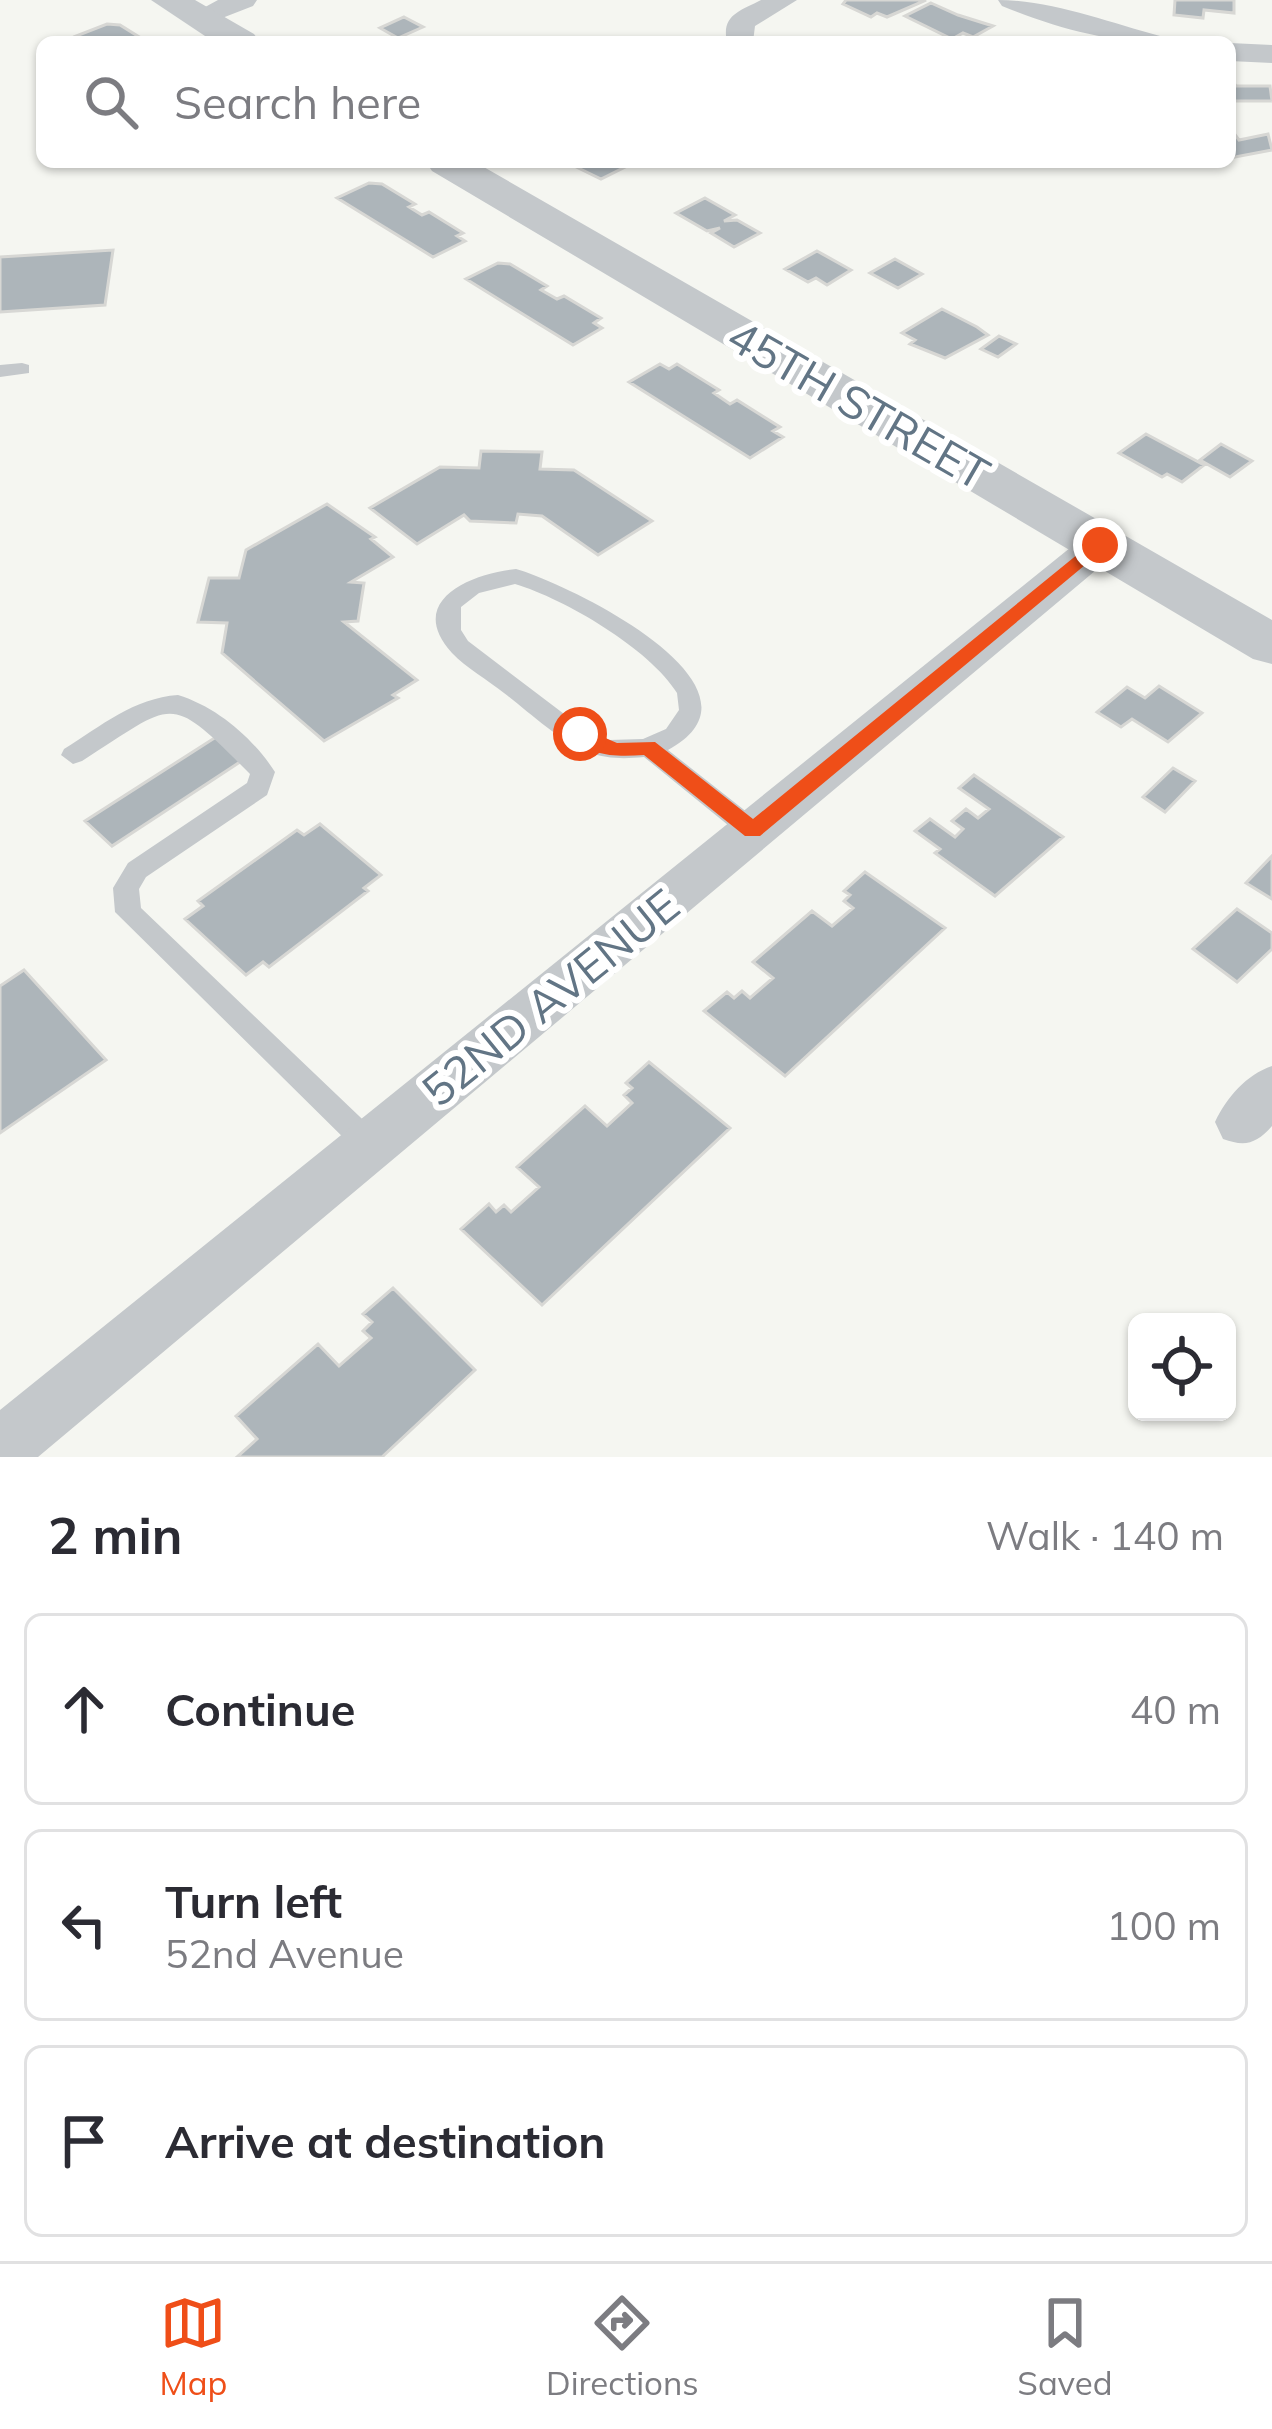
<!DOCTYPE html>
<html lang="en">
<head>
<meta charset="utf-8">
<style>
	:root { --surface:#fff; --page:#f7f7f7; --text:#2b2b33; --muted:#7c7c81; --line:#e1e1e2; --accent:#ef4e18 }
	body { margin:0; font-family:Mulish,sans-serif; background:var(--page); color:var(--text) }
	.controls { position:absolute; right:36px; bottom:36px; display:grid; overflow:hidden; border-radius:18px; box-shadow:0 3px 9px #0004 }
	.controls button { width:108px; height:108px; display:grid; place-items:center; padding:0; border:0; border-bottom:3px solid var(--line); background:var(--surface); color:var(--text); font:60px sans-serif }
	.stop { position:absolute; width:36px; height:36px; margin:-27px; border:9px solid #ef4e18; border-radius:50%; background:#fff }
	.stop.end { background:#ef4e18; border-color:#fff; box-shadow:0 3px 12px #0008 }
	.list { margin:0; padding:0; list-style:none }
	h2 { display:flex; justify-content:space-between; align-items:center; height:156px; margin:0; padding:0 48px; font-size:51px }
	h2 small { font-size:39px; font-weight:400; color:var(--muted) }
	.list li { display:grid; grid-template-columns:78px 1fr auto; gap:36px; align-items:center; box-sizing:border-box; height:192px; margin:0 24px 24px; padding:0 24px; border:3px solid var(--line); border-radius:18px }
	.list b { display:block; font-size:45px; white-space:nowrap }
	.list p { margin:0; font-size:39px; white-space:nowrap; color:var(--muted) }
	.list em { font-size:39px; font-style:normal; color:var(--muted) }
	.icon { flex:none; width:66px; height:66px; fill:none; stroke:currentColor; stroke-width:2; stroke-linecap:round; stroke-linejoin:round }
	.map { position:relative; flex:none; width:1272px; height:1457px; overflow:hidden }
	.search { position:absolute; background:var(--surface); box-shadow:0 3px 9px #0004; left:36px; right:36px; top:36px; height:132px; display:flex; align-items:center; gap:30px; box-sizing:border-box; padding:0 42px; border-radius:18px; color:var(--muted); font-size:45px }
	.sheet { height:804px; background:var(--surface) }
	nav { display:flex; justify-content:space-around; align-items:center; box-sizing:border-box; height:168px; border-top:3px solid var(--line); background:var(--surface); font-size:33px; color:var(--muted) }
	nav a { display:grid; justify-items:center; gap:6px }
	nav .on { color:var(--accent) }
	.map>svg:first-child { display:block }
</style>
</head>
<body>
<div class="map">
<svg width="1272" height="1457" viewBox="0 0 1272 1457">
	<rect width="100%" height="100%" fill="#f5f6f1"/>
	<path fill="#adb5ba" stroke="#d7d7d4" stroke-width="3" d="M846 0H926L887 17 877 13 871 17 843 4Z
		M1175 0H1234V13L1204 10 1203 18 1174 15Z
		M931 3 958 15 993 26 973 37 963 33 952 39 905 16Z
		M404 17 423 27 398 38 380 28Z
		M107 24 120 25 144 40 86 42 76 36Z
		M1230 78 1236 86H1270L1272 101H1230Z
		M1230 128 1239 140 1268 134 1272 150 1230 158Z
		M566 162H628L631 164 601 179Z
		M369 183 382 184 415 204 409 207 422 215 429 212 463 233 457 236 465 241 433 257 337 198Z
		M705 198 735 215 724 221 737 220 760 233 734 247 711 233 720 228 707 231 676 213Z
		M113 250 105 305 0 312V257Z
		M817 251 851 270 827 285 816 278 808 282 785 269Z
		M895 259 922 274 898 288 870 273Z
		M498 263 510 264 547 286 541 290 557 299 564 296 601 318 594 323 602 328 573 345 466 279Z
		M942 309 977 327 988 335 945 358 910 344 915 340 902 333Z
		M999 336 1016 344 998 357 981 349Z
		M660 364 669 369 677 364 719 390 714 393 730 404 737 400 780 427 773 431 783 437 750 458 629 382Z
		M1146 434 1204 465 1182 482 1167 474 1162 477 1119 453Z
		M1221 444 1252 461 1230 477 1200 460Z
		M481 451 542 452 540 469 574 470 652 521 598 555 542 516 518 514 516 523 470 521 464 515 417 544 370 508 440 467 479 468Z
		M327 504 375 537 371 539 393 557 351 582 364 583 358 621 344 622 417 680 393 695 398 698 324 741 222 653 227 623 198 622 209 578H239L246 550Z
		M1159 686 1202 713 1168 742 1132 719 1121 727 1097 712 1127 687 1145 698Z
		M216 737 243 760 112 846 85 821Z
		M1173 768 1195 781 1165 812 1143 797Z
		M974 775 1063 837 995 896 935 853 940 849 915 831 930 819 955 837 963 829 952 821 966 809 978 818 989 809 959 788Z
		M320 824 381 875 364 888 368 891 269 967 263 962 246 975 185 919 203 906 198 901 297 830 304 835Z
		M1272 856V899L1246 883Z
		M865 872 945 928 785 1076 704 1011 727 992 734 998 742 991 750 998 773 978 753 962 812 911 832 926 853 908 844 901 850 895 844 891Z
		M1237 909 1272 933V949L1237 982 1193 949Z
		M24 970 106 1060 0 1133V986Z
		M649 1062 730 1128 542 1305 461 1229 489 1204 496 1212 504 1205 511 1212 539 1187 517 1167 585 1106 607 1126 632 1103 624 1095 632 1088 626 1083Z
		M393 1288 475 1370 382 1457H237L257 1439 236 1416 318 1344 339 1366 371 1338 363 1331 372 1322 363 1314Z"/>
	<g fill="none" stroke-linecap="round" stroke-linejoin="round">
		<path fill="#c4c8cb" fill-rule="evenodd" d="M22 363 29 365V373L0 377V365Z
			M516 569C569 584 783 688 668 750L762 824 766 831 762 838H744L644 757C624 759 607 759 588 752 558 740 530 713 504 693 488 680 466 668 452 653 404 600 473 573 516 569ZM515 584C565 599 650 649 677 693L679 710 666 729 643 739 609 740 572 720 468 641 461 630V607L479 593Z
			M178 695C217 707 253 738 275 772L267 795 146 877 139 889 141 908 380 1136 385 1145 380 1154 370 1158 360 1154 115 912 113 888 128 863 247 783 250 774C167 691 177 701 82 761L73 764 61 755 64 749C101 726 134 698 178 695Z"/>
		<path fill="#c4c8cb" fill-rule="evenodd" d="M218 0H257L253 6 199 27 185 18Z
			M761 0H797L755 26 753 42H727C721 15 740 11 761 0Z
			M998 0C1052 0 1107 22 1160 36L1165 42C1105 42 1057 28 1002 6Z
			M1230 43 1272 45V63L1230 61Z
			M1100 531 1114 535 1120 545 1114 555 38 1457H0V1410L1086 535Z
			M1272 1066V1126C1256 1144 1245 1147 1223 1139L1215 1122C1227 1097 1246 1075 1272 1066Z"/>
		<path fill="#c4c8cb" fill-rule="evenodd" d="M151 0H195L254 34 260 42H214Z
			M426 162H475L1272 620V664L1253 659 432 171Z"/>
	</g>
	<path fill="#ef4e18" d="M1094 541 1109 545 760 836H745L644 755C616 757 589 757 570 734L580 727 617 743 655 742 753 819Z"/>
	<g text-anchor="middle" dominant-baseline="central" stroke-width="12" stroke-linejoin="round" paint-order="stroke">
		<g font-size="45" fill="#627585" stroke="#fff">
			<text transform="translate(859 404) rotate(30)">45TH STREET</text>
			<text transform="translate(550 997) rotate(-39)">52ND AVENUE</text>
		</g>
	</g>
</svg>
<div class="controls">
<button><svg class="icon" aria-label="locate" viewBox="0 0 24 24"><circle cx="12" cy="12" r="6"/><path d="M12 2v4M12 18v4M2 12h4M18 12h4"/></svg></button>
</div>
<div class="stop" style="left:580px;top:734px"></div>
<div class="stop end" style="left:1100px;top:545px"></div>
<div class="search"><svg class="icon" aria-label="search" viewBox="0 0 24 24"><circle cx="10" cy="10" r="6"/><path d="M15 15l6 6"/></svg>Search here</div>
</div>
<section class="sheet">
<h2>2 min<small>Walk · 140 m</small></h2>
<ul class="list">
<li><svg class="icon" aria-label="ahead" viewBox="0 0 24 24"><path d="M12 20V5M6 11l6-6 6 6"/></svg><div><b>Continue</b></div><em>40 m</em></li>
<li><svg class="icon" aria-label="left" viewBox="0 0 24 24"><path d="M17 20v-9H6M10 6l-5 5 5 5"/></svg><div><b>Turn left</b><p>52nd Avenue</p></div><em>100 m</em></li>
<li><svg class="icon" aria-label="arrive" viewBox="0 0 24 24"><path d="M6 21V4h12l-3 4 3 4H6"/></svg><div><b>Arrive at destination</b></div></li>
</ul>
</section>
<nav>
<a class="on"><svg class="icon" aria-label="map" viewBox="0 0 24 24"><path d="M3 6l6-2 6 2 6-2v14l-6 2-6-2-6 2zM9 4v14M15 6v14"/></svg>Map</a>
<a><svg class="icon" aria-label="directions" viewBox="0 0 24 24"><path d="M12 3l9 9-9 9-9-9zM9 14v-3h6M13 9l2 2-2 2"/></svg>Directions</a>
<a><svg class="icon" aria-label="saved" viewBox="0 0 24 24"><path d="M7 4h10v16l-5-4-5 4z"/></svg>Saved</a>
</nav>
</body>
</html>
